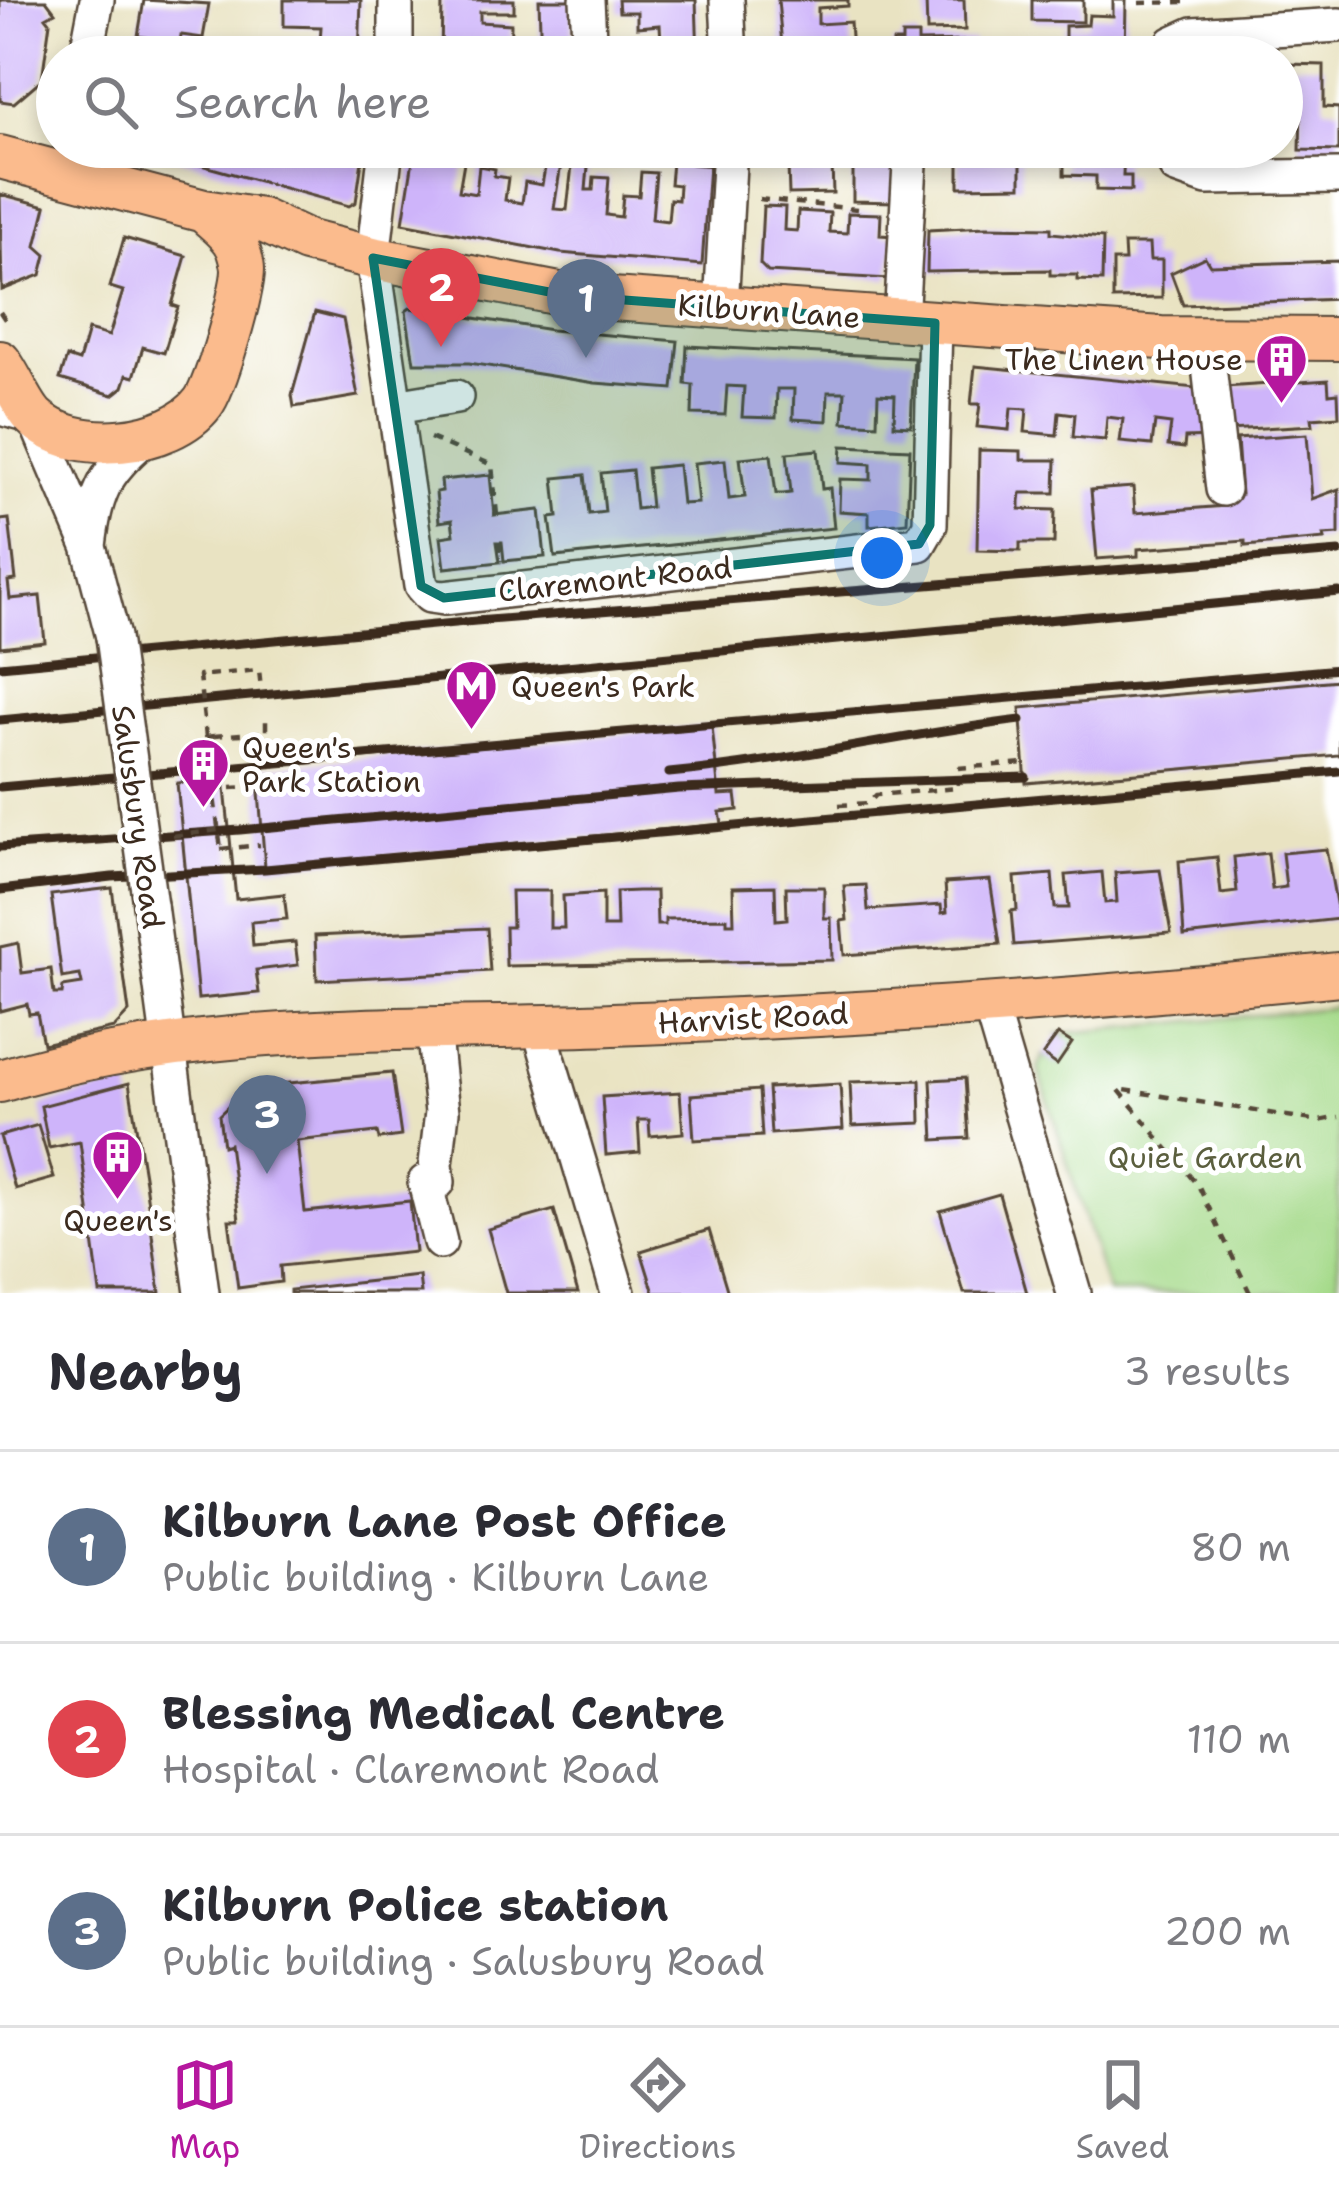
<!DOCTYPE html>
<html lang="en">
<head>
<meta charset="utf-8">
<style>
	:root { --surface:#fff; --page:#f2f2f3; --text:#2b2b33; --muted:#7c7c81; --line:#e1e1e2; --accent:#b5179e }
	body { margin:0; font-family:"Shantell Sans",sans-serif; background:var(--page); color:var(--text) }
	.you { position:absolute; left:882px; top:558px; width:42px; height:42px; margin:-30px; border:9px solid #fff; border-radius:50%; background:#1a73e8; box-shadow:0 0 0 18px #1a73e833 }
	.badge { display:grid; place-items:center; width:78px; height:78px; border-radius:50%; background:var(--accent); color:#fff; font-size:39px; font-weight:700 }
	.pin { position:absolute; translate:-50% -99px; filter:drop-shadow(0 3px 6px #0008) }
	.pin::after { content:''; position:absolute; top:63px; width:42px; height:36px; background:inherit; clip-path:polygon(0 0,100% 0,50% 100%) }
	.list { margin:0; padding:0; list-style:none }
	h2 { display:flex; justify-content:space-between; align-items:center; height:156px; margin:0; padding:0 48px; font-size:51px }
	h2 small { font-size:39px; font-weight:400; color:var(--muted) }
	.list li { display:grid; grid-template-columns:78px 1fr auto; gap:36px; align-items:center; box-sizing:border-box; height:192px; padding:0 48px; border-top:3px solid var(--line) }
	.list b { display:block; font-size:45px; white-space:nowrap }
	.list p { margin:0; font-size:39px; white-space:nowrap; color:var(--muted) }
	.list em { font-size:39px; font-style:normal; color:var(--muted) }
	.icon { flex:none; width:66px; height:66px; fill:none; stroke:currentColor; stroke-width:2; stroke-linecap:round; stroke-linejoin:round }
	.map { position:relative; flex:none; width:1339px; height:1293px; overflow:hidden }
	.search { position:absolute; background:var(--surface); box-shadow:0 6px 18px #0003; left:36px; right:36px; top:36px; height:132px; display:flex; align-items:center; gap:30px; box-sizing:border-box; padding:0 42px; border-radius:66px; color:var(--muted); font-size:45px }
	.sheet { height:732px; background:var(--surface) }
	nav { display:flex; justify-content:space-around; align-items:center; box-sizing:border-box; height:168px; border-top:3px solid var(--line); background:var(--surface); font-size:33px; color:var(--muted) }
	nav a { display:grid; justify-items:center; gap:6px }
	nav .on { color:var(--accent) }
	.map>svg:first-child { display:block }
</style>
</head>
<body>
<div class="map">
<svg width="1339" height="1293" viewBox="0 0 1339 1293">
	<rect width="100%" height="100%" fill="#fff"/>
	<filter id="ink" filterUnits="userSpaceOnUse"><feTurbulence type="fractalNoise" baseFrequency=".00833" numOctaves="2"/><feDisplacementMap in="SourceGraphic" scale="24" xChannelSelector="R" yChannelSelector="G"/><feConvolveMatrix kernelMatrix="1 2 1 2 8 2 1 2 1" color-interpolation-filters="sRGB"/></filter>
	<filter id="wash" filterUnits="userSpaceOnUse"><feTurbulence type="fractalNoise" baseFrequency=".004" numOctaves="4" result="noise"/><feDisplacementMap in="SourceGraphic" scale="48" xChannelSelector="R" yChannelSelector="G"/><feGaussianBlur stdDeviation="2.7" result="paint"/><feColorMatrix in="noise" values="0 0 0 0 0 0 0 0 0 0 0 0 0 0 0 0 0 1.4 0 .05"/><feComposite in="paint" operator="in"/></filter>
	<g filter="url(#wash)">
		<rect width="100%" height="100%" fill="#e9e3c2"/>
		<path fill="#a5da8a" stroke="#708254" stroke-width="3" d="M1339 1007V1293H1108L1038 1069 1043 1055 1057 1064 1071 1044 1058 1034Z"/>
		<g id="blocks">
			<path fill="#ceb4fa" d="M0 0H46L55 12 46 17 50 22 42 79 14 103 0 101Z
				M144 0 209 4 203 38 181 35 180 43 138 36Z
				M284 0H361L359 57H285V40L320 41 321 27 284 26Z
				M442 0H514V12H480V22L511 24 510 57H441Z
				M539 0H571L574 57H541Z
				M618 0H696L698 57H633L632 44 661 42 660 25 637 27V12H619Z
				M778 0H848V6L818 8V24L850 22 852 52 783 57Z
				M926 0H964L965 30 927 31Z
				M1032 0H1083V22L1032 21Z
				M1113 0H1126L1125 57H1065V26L1088 25 1089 15 1113 16Z
				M902 35H918V42L974 41V57H893V42H902Z
				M1287 64 1324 65V107L1339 108V151L1300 150 1301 107 1286 106Z
				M136 147H364L356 202 349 206Z
				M415 147H447L445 159 464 162 459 191 476 194 479 166 495 169 494 176 508 178 505 200 522 203 525 182 542 185 546 162 561 164 554 209 567 210 572 165 588 167 586 190H593L594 177 609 178 606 215 621 217 623 195 639 196 641 172 656 173 652 219 668 221 670 199 678 200 679 185 670 184 672 162 709 165 702 265 560 253 403 223Z
				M789 147H825V157L790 159Z
				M959 147H1021V186L959 187Z
				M1064 147H1124L1123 176H1131V191L1096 190V176L1064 175Z
				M788 165H832L833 193 789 194Z
				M853 165 896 166 895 202 853 201Z
				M0 194 46 206 36 246 46 255 41 275 2 290Z
				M763 206 785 207 784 230 797 231 798 211 830 213 829 232 847 233 848 213 881 214 880 235 895 236 889 279 768 272 760 264Z
				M986 227 1051 228V233L1103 238 1102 281 1077 280V275H1050V270L927 272 928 230Z
				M124 238 186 256 172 305 178 307 164 353 143 347 134 377 127 375 123 387 113 395 60 379 67 357 79 361 88 330 109 336 123 291 110 287Z
				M1124 244H1149L1150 260H1162V298L1113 299V261H1125Z
				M1205 257 1210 265 1339 261V299L1183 305 1171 273Z
				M410 308 551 330 678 341 673 389 595 383 469 363H414L406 311Z
				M315 312 343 319 358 396 294 407 292 395Z
				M687 346 914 358 911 426 894 425 895 395 878 394 877 424 843 422 845 392H828L827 421 793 419 794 389H777L776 418 742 417 744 387 727 386 725 415 692 414 693 385 685 384Z
				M975 366 1206 389 1212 437 1185 438 1184 448 1168 446 1171 424 1155 422 1152 445 1120 442 1123 419 1107 417 1105 440 1073 437 1075 414 1059 412 1057 435 1025 432 1027 409 1011 408 1009 430 977 427 980 404H971Z
				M1328 380 1329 394 1338 393 1339 416 1312 418 1313 425 1228 430 1225 387Z
				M1307 434 1312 499 1339 489V534L1324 535 1325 539 1245 546V541L1138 549V556L1097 559 1091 490 1133 487 1135 513 1225 506 1224 495 1241 494 1237 439Z
				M842 446 910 449 907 522 869 526V513L839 511 840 479 871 480V464L841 462Z
				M818 450 822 489 830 488 834 528 555 557 550 518 558 517 554 478 585 475 589 514 605 512 601 473 632 470 636 509 644 508 651 507 647 468 678 465 682 504 698 503 694 463 725 460 729 499 745 497 740 458 771 455 776 494H783L791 493 787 453Z
				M979 450 1021 451V460H1056L1055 493H1021L1020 501V509L1055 510 1054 543H1020V551L977 550Z
				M490 475 494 515 540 510 545 557 504 561 502 542H497L500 562 445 568 441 537 454 535 452 520 439 522 436 492 442 491 441 480Z
				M9 519 16 580 8 581 10 599 40 596 45 642 0 647V520Z
				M1339 680V755L1026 783 1020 708Z
				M712 726 719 795 736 794 738 810 720 812 722 824 265 867 257 768Z
				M224 778 236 899 284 894 287 919 251 922 253 946 295 942 298 965 256 970 259 993 198 999 177 783Z
				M1326 849 1339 919 1184 936 1179 861 1217 857 1221 894 1237 892 1234 857 1268 853 1272 889 1286 887 1282 853Z
				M1160 870 1171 933 1014 945 1011 911 1017 910 1015 877 1052 874 1055 908H1069L1066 875 1102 872 1105 903 1117 902 1115 873Z
				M990 880 1000 944 844 955 841 921 847 920 844 886 866 885 868 910 941 905 942 913 947 912 945 883Z
				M775 886 776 920 787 919 786 887H824V918H831L832 960 506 966 505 927H512L511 891H550V928H564L563 896 603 893V927H617L616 892 638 891H656L657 925H665V919L727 918V923H734L733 887Z
				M112 888 129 1012 114 1028 43 1044 37 1013 29 1014 27 1004 0 1011V947L18 943 22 973 51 969 54 994H62L63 987 82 984 80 975 62 978 51 895Z
				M487 928 490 971 317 980 315 936Z
				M1058 1034 1072 1043 1057 1065 1043 1055Z
				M392 1073 401 1136 379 1139 377 1132 297 1141 305 1212 410 1201 415 1252 280 1266 281 1282 238 1288 229 1220H239L229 1144 223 1146 219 1115 249 1087Z
				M965 1078 969 1138 934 1140 931 1080Z
				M920 1080 921 1123 852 1126 850 1082Z
				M129 1083 145 1182 160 1293H100L80 1142 49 1148 41 1106Z
				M840 1084 843 1129 771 1134 768 1088Z
				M759 1090 762 1136 694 1140 691 1095Z
				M680 1092 683 1133 650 1136 649 1120H638L640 1152 606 1155 602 1097Z
				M38 1125 54 1178 15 1189 0 1136Z
				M999 1194 1027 1293H964L940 1211Z
				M554 1210 578 1293H506L488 1229Z
				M709 1230 728 1293H654L641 1251Z
				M419 1276 421 1293H290V1290Z"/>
		</g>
	</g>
	<g filter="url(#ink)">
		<use href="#blocks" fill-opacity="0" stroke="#554637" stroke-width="3"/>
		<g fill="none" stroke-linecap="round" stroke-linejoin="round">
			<defs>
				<path id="minor" d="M587 0 590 57
					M727 0 730 57
					M86 57 97 0
					M396 57V0
					M1170 57 1173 43 1193 34 1339 25
					M386 147 373 258 421 586 430 596 444 598 919 544 930 525 935 323
					M695 147 730 149
					M1171 147 1176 167 1207 178 1339 176
					M721 307 730 147
					M901 321 911 147
					M1206 340 1223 489
					M395 407 456 397
					M0 408 34 417 89 546 113 637
					M89 546C95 494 104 473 143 440
					M150 905 202 1293
					M993 1004 994 1020 1074 1293
					M543 1027 544 1044 618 1293
					M433 1028 442 1112 436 1164 438 1182H425L440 1242"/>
				<path id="major" d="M0 157 204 211 261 220 306 241 373 258 570 296 1161 338 1339 339
					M0 362C11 377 23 406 34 417 74 456 171 446 203 403 216 387 243 291 243 270 243 264 239 249 236 244 230 232 214 220 204 211
					M0 1081C198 1020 409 1032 613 1024 856 1016 1098 999 1339 974"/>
			</defs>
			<use href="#minor" stroke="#554637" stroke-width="38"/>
			<use href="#major" stroke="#554637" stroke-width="46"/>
			<path stroke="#554637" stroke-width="4.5" stroke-dasharray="9 9" stroke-linecap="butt" d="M1139 3 1187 2
				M759 199 857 209
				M0 312 10 327
				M430 438 492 465 497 515
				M500 542 502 561
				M208 675 259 670 261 688
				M214 736 266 732V715
				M213 789 251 787
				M839 805 869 803 876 795 958 788 957 768 1025 763
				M221 849 260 845
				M1250 1293 1199 1187 1118 1089 1319 1121 1339 1117"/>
			<use href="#minor" stroke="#fff" stroke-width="33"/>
			<use href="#major" stroke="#fbbb8d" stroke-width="42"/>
			<path stroke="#3b2a1e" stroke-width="9" d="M0 666 476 621 1339 552
				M0 720 1339 592
				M669 773C788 762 903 734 1021 720
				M0 787 1339 669
				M0 847 240 830 679 789 1026 777
				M0 890 112 877 265 869 1339 771"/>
			<defs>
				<path id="minor-bridge" d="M113 637 150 905"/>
			</defs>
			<use href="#minor-bridge" stroke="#554637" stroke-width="38" stroke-linecap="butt"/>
			<path stroke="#554637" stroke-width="4.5" stroke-dasharray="9 9" stroke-linecap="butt" d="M214 736 206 737 221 849
				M206 737 199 676 208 675
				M173 836 218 830"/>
			<use href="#minor-bridge" stroke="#fff" stroke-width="33"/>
		</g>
	</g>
	<path fill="#0f766e" fill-opacity="0.2" stroke="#0f766e" stroke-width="9" stroke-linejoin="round" d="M373 258 570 296 935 323 930 525 919 544 444 598 421 586Z"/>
	<defs>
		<symbol id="building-pin" viewBox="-11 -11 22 30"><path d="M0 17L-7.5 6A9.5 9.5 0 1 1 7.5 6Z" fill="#b5179e" stroke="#fff"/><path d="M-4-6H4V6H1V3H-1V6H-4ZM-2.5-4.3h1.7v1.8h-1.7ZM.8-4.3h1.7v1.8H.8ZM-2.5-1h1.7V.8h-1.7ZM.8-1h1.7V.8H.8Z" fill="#fff"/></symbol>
		<symbol id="metro-pin" viewBox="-11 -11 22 30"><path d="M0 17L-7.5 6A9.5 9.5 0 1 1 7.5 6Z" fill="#b5179e" stroke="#fff"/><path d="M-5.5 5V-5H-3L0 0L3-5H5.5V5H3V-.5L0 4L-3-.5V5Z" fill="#fff"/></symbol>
	</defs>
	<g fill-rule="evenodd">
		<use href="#building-pin" x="1252" y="330" width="59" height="81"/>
		<use href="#metro-pin" x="442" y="656" width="59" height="81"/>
		<use href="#building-pin" x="174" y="734" width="59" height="81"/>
		<use href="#building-pin" x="88" y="1126" width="59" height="81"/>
	</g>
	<g text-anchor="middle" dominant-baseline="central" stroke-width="10" stroke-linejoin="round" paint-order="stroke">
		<g font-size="30" fill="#3b2a1e" stroke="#fff">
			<text transform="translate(769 311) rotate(4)">Kilburn Lane</text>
			<text transform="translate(615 579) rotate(-6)">Claremont Road</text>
			<text transform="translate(138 817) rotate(82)">Salusbury Road</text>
			<text transform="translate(753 1018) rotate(-3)">Harvist Road</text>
		</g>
		<g font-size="30" fill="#3b2a1e" stroke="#fff" text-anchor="start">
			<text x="1243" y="359" text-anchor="end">The Linen House</text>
			<text x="511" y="686">Queen's Park</text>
			<text x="242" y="747">Queen's<tspan x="242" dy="34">Park Station</tspan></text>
			<text x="118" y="1220" text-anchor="middle">Queen's</text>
		</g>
		<g font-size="30" fill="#5b5f3e" stroke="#fff">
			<text x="1205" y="1157">Quiet Garden</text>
		</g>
	</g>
</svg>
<div class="you"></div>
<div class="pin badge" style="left:586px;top:358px;background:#5c6f8a">1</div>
<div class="pin badge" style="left:441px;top:347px;background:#e0444e">2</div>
<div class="pin badge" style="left:267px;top:1174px;background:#5c6f8a">3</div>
<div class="search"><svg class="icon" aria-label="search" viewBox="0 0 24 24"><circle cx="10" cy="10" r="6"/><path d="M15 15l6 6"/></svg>Search here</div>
</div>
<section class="sheet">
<h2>Nearby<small>3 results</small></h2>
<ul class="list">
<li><span class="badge" style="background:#5c6f8a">1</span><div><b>Kilburn Lane Post Office</b><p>Public building · Kilburn Lane</p></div><em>80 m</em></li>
<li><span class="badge" style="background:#e0444e">2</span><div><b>Blessing Medical Centre</b><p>Hospital · Claremont Road</p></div><em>110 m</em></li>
<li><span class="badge" style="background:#5c6f8a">3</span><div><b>Kilburn Police station</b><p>Public building · Salusbury Road</p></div><em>200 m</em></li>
</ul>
</section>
<nav>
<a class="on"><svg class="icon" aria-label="map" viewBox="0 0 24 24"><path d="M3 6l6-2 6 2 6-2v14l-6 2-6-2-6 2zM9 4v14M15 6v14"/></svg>Map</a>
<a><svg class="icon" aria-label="directions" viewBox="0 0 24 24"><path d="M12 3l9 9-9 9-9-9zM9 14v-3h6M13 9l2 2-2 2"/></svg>Directions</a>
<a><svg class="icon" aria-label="saved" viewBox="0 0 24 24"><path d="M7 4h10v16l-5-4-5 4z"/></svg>Saved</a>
</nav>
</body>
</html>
